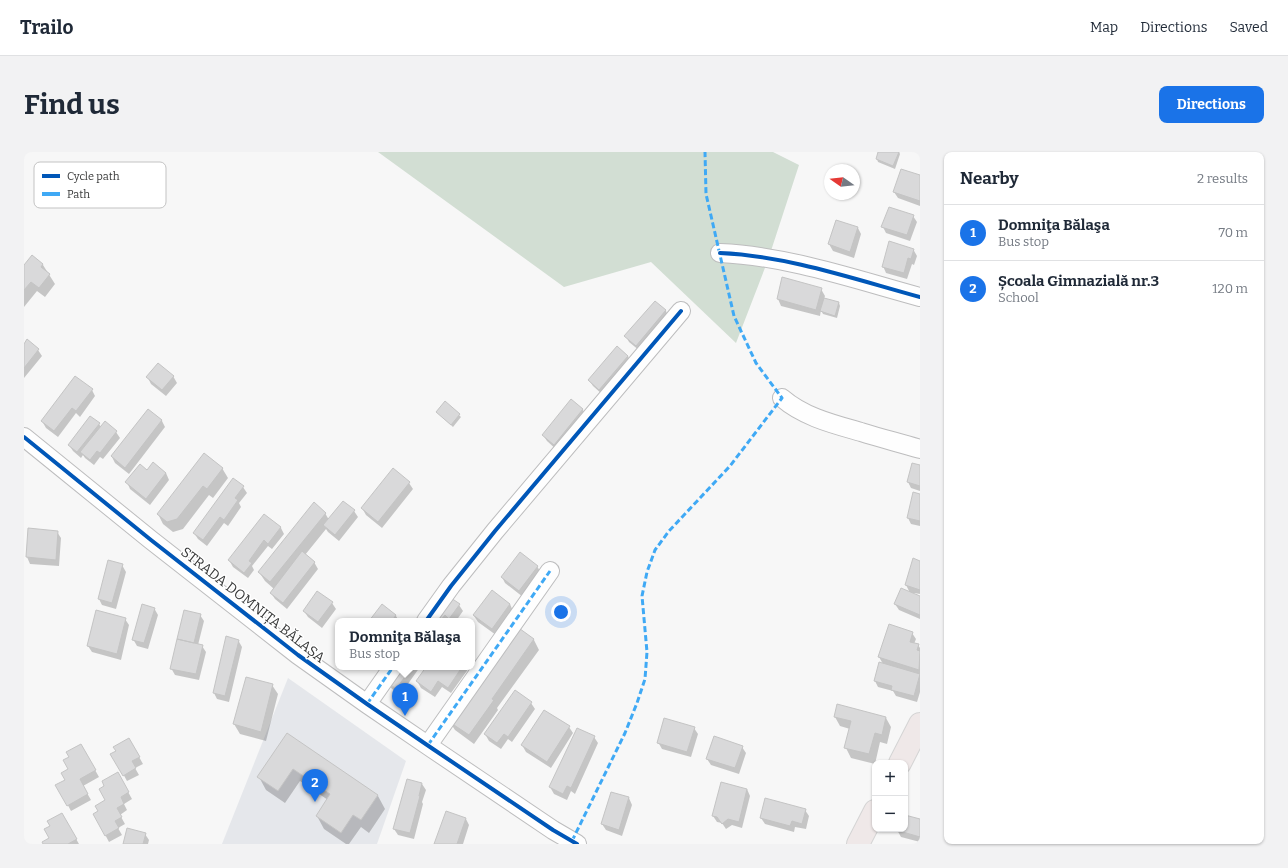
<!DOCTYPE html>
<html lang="en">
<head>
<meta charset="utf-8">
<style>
	:root { --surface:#fff; --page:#f2f2f3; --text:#1f2937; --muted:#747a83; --line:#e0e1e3; --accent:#1a73e8 }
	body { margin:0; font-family:Bitter,serif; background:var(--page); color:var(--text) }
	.controls { position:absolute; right:12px; bottom:12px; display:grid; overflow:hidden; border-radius:8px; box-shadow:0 1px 3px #0004 }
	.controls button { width:36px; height:36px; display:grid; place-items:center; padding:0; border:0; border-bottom:1px solid var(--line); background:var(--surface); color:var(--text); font:20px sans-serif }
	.compass { position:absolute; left:800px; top:12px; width:36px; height:36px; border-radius:50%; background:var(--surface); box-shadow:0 1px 3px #0004; rotate:284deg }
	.you { position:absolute; left:537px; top:460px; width:14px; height:14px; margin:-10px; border:3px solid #fff; border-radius:50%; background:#1a73e8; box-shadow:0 0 0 6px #1a73e833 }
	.badge { display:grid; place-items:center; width:26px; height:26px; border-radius:50%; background:var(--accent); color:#fff; font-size:13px; font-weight:700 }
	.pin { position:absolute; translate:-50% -33px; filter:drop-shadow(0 1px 2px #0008) }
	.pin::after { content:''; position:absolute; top:21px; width:14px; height:12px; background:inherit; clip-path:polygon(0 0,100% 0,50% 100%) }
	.popup { position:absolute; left:311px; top:466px; width:140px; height:52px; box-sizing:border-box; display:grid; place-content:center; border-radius:8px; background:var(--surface); filter:drop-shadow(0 1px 3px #0005); font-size:13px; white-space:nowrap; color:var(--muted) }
	.popup b { font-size:15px; color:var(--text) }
	.popup::after { content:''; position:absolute; left:50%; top:100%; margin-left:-8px; border:8px solid transparent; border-top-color:var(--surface) }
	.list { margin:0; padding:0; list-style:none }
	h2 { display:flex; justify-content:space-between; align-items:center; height:52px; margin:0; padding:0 16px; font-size:17px }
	h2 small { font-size:13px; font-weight:400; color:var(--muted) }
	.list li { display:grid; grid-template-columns:26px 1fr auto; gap:12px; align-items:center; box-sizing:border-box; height:56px; padding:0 16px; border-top:1px solid var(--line) }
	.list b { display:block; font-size:15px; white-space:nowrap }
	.list p { margin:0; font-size:13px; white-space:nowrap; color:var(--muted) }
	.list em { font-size:13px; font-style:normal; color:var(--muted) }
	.map { position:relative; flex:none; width:896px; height:692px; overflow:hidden; border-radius:8px }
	header { display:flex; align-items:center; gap:24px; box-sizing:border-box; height:56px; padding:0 20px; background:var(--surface); border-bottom:1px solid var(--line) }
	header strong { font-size:19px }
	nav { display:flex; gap:22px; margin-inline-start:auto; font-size:14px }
	.intro { display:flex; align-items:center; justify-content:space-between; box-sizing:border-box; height:96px; padding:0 24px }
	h1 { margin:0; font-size:28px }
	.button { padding:10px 18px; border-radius:8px; background:var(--accent); color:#fff; font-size:14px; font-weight:700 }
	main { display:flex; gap:24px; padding:0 24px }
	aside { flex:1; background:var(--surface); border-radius:8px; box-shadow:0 1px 3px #0004 }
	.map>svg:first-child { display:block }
</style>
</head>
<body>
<header>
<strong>Trailo</strong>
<nav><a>Map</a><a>Directions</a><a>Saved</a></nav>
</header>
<div class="intro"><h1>Find us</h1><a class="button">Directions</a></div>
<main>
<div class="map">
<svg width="896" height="692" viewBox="0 0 896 692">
	<rect width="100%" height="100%" fill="#f7f7f7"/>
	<path fill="#e5e7eb" d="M264 526 382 609 353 692H198Z"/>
	<path fill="#d2ded3" d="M354 0H749L775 13 744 108 712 191 627 110 540 135Z"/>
	<path fill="#0003" d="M855 0H875L876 2 871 17 854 10 853 7Z
		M896 25V54L874 46 870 40Z
		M889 64 893 70 886 89 862 81 859 75Z
		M812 69 834 76 837 82 830 106 809 99 805 92Z
		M889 97 893 104 890 113 888 112 883 127 862 121 859 114Z
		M8 104 19 113 31 132 21 145 13 139 0 155V115Z
		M797 137 801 144 800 147 815 151 816 154 813 166 799 162 797 158 796 164 757 154 754 147Z
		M631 150 642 159 645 166 616 199 605 190 602 184Z
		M0 193 14 198 18 204 0 226Z
		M604 204 607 211 579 243 569 234 565 228Z
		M149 224 153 231 142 244 127 232 124 226Z
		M68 238 71 244 56 265 52 261 34 285 22 276 18 269Z
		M547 249 559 258 562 264 534 299 523 289 519 283Z
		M421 250 437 265 429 275 413 260Z
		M124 258 138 269 141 275 105 322 91 311 88 305Z
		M75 272 77 275 92 280 96 286 79 307 76 305 70 313 61 306 59 303 57 306 49 299 45 293Z
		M896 314V339L887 336 884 330Z
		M198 316 204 326 189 346 185 343 159 377 149 380 139 372 134 362Z
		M123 319 142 321 145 328 126 353 106 337 103 330Z
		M385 331 389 337 358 376 342 363 338 356Z
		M219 335 223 341 215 351 217 355 204 374 200 371 183 394 174 387 170 381Z
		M896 343V374L887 372 884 366Z
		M330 359 334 365 315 389 304 380 302 377 281 403 290 410 294 417 263 457 251 447 247 441 250 437 241 429 235 420 301 361 305 368Z
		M240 363 257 376 260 382 248 397 244 394 228 414 230 418 224 426 209 415 205 408Z
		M5 377 33 380 37 386 35 414 6 412 3 405Z
		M896 410V442L890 441 889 442 896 445V467L875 458 871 452 886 441 882 433Z
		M98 413 102 420 92 457 78 453 75 447Z
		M513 414 517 421 499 445 481 431 478 425Z
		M468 439 486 452 489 459 472 483 454 470 450 464Z
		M308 451 312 457 298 476 284 465 280 459Z
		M435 453 439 459 432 469H407Z
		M358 454 372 464 375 469H346Z
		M130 456 134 463 124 497 113 494 109 487Z
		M176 463 180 469 174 493 178 494 182 500 175 528 151 523 147 516Z
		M101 467 105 473 97 508 68 500 64 494Z
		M492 475 510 488 515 498 473 556 474 558 450 592 431 578 425 569Z
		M888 481 892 487 890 492 894 493 896 496V540L893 550 872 544 869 539 854 535 851 529 859 512 855 505Z
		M214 488 218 495 205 550 193 547 190 541Z
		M374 515H396L376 543 367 536 363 530Z
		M404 515H445V516L427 541 418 535 411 545 397 536 393 529Z
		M248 533 254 542 242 589 216 582 210 572Z
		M507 551 511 557 488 590 484 587 477 597 465 589 461 582Z
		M811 565 862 566 867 575 863 592 856 590 851 612 827 606 822 596 826 577 816 574Z
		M545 575 549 581 527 616 502 600 498 593Z
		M670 576 674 582 667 605 638 597 634 590Z
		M264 583 354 644 361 657 345 681 337 675 325 692H322L300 677 293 664 304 648 276 629 261 651 242 638 235 625Z
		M570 585 574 591 551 642 547 639 543 648 530 642 526 635Z
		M105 587 119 612 111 616 115 623 103 629 88 602 93 599Z
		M57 593 75 625 59 634 67 648 47 659 33 633 42 628 45 617 46 605Z
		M718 595 722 601 715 622 687 613 683 607Z
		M94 622 108 647 100 652 103 658 96 663 101 672 94 676 98 683 85 690 70 662 76 660 82 649V634Z
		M398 632 402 638 398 650 399 652 390 687 374 683 370 677Z
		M723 637 726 644 718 676 708 673 702 677 698 671 693 670 689 664Z
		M588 641 605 646 608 653 598 684 582 678 578 672Z
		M781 658 785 664 782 677 771 675 770 680 741 672 737 666Z
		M38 662 55 692H20L26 686 27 674Z
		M881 664 896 668V690L877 685 873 678 874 677H881Z
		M442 667 445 673 439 692H411Z
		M121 682 125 688 124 692H100Z"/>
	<path fill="#d9d9da" stroke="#c4c4c4" d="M854 0H875L869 14 852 7Z
		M877 17 896 23V49L869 40Z
		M865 55 890 63 883 83 857 75Z
		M812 68 834 75 826 100 804 92Z
		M865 89 890 97 887 107 884 106 880 121 858 115Z
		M8 103 19 112 17 115 26 122 15 136 7 130 0 138V113Z
		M758 125 798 136 792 158 753 147Z
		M800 146 815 150 811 164 796 159Z
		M631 149 642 158 612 194 600 184Z
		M3 187 15 197 0 216V192Z
		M593 194 604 204 575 238 564 228Z
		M134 211 150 224 138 238 122 225Z
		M51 224 69 237 52 259 48 256 30 279 17 269Z
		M547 247 559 257 530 293 518 283Z
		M421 249 436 262 427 273 412 260Z
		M124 257 138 268 101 316 87 304Z
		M66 264 76 271 53 300 44 293Z
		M81 269 93 279 76 301 73 299 66 308 56 300Z
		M180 301 199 316 183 337 179 334 153 367 143 370 133 362Z
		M129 310 142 321 122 347 101 330 116 312 123 318Z
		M888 311 896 313V334L883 330Z
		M369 316 386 330 354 370 337 356Z
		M209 326 220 334 211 346 214 348 200 368 196 365 179 388 169 381Z
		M889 340 896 342V369L883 366Z
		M319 349 331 358 311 383 299 373Z
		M290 350 302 361 246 430 234 420Z
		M240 362 257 375 244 392 240 388 225 409 228 411 220 421 204 408Z
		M4 376 34 379 32 408 2 405Z
		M278 399 291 410 259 451 246 441Z
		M496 400 514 414 495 439 477 425Z
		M889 406 896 409V438L881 433Z
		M84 408 99 412 88 451 74 447Z
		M877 436 896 444V463L870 452Z
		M468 438 486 452 468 477 449 463Z
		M293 439 309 450 294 470 279 459Z
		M424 444 436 452 425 467 421 463 416 469H406Z
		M118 452 131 456 120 491 108 488Z
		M358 452 372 463 368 469H345Z
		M72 458 102 466 93 502 63 494Z
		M160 458 177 462 170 491 153 487Z
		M865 472 889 480 886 490 895 492 893 498 896 499 895 518 854 505Z
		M492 474 510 487 468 547 470 548 445 583 424 569Z
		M202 484 215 488 201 544 189 541Z
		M153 487 179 493 172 522 146 517Z
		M855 510 896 522 890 544 867 538 868 534 850 529Z
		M372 515H388L372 537 362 529Z
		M402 515H438L424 536 414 529 407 540 392 529Z
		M222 525 249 532 237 580 209 572Z
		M491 538 508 550 484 585 480 582 473 591 460 582Z
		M813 552 862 565 858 583 851 581 845 602 820 596 827 569 810 565Z
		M520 558 546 574 523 610 497 593Z
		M640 566 671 575 663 600 633 591Z
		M553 576 571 584 547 636 543 634 539 642 525 635Z
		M263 581 354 643 337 668 329 663 317 681 292 664 306 642 269 617 254 639 233 625Z
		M690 584 719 594 711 616 682 607Z
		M105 586 116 605 108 609 112 616 99 624 86 602 92 599 89 595Z
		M57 592 72 618 56 627 64 642 43 654 31 633 41 628 37 621 44 617 39 608 45 605 42 600Z
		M94 620 105 640 97 645 100 652 93 656 98 665 91 669 95 676 81 684 69 662 74 659 71 654 81 648 75 637 80 634 78 629Z
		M383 627 398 631 395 644H396L386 681 369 677Z
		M697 630 723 637 715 670 704 667 698 672 693 665 688 664Z
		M587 640 605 645 595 678 577 672Z
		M741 646 782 657 778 672 768 669 766 674 736 666Z
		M422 659 442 666 433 692H410Z
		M38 661 53 687 44 692H19L18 690 25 686 20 677 26 674 23 669Z
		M881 663 896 667V685L872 678 873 677H881Z
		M103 676 122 681 119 692H99Z"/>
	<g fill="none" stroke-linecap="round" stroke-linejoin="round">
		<defs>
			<path id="minor" d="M696 101C764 104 830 127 896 145
				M758 246C780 265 809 272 837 280 856 286 876 291 896 297
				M0 285 127 388 274 503 343 552 409 597 529 678 553 692
				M402 469 427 434 471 379 657 159
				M343 552 369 515
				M404 593 526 419"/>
			<path id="major" d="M876 611 896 572
				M834 692 851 659"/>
		</defs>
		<use href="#minor" stroke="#bdbdbe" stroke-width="20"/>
		<use href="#major" stroke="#d4d4d4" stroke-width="24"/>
		<use href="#minor" stroke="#fefefe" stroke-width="18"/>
		<use href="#major" stroke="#efe8e8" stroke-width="22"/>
		<path stroke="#3fa9f5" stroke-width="3" stroke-dasharray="6 3" stroke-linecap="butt" d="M343 552 369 515
			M404 593 526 419
			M548 689 601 581 613 551 621 527 623 500 618 444 623 420 631 398 645 379 706 314 758 246 732 211 710 164 682 42 681 0"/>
		<defs>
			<path id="cycleway" d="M696 101C764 104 830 127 896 145
				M0 285 127 388 274 503 343 552 409 597 529 678 553 692
				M402 469 427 434 471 379 657 159"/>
		</defs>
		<use href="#cycleway" stroke="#fff" stroke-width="6"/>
		<use href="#cycleway" stroke="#0057b8" stroke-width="4"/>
	</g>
	<g text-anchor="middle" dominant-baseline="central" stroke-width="3" stroke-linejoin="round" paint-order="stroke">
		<g font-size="14" fill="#373838" stroke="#fff">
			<text transform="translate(229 453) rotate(38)">STRADA DOMNIȚA BĂLAȘA</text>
		</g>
	</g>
	<rect x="10" y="10" width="132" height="46" rx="6" fill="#fff" stroke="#c3c3c3" stroke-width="1"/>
	<rect x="18" y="22" width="18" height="4" fill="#0057b8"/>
	<rect x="18" y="40" width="18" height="4" fill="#3fa9f5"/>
	<g font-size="11" fill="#373838">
		<text x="43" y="28">Cycle path</text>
		<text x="43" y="46">Path</text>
	</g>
</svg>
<div class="controls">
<button>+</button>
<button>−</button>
</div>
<svg class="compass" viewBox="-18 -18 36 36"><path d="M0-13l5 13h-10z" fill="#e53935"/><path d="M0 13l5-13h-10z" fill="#747a83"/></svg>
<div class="you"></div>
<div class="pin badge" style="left:381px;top:564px">1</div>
<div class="popup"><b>Domniţa Bălaşa</b>Bus stop</div>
<div class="pin badge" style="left:291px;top:650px">2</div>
</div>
<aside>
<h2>Nearby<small>2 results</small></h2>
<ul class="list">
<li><span class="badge">1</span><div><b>Domniţa Bălaşa</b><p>Bus stop</p></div><em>70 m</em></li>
<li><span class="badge">2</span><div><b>Școala Gimnazială nr.3</b><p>School</p></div><em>120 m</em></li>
</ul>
</aside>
</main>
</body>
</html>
